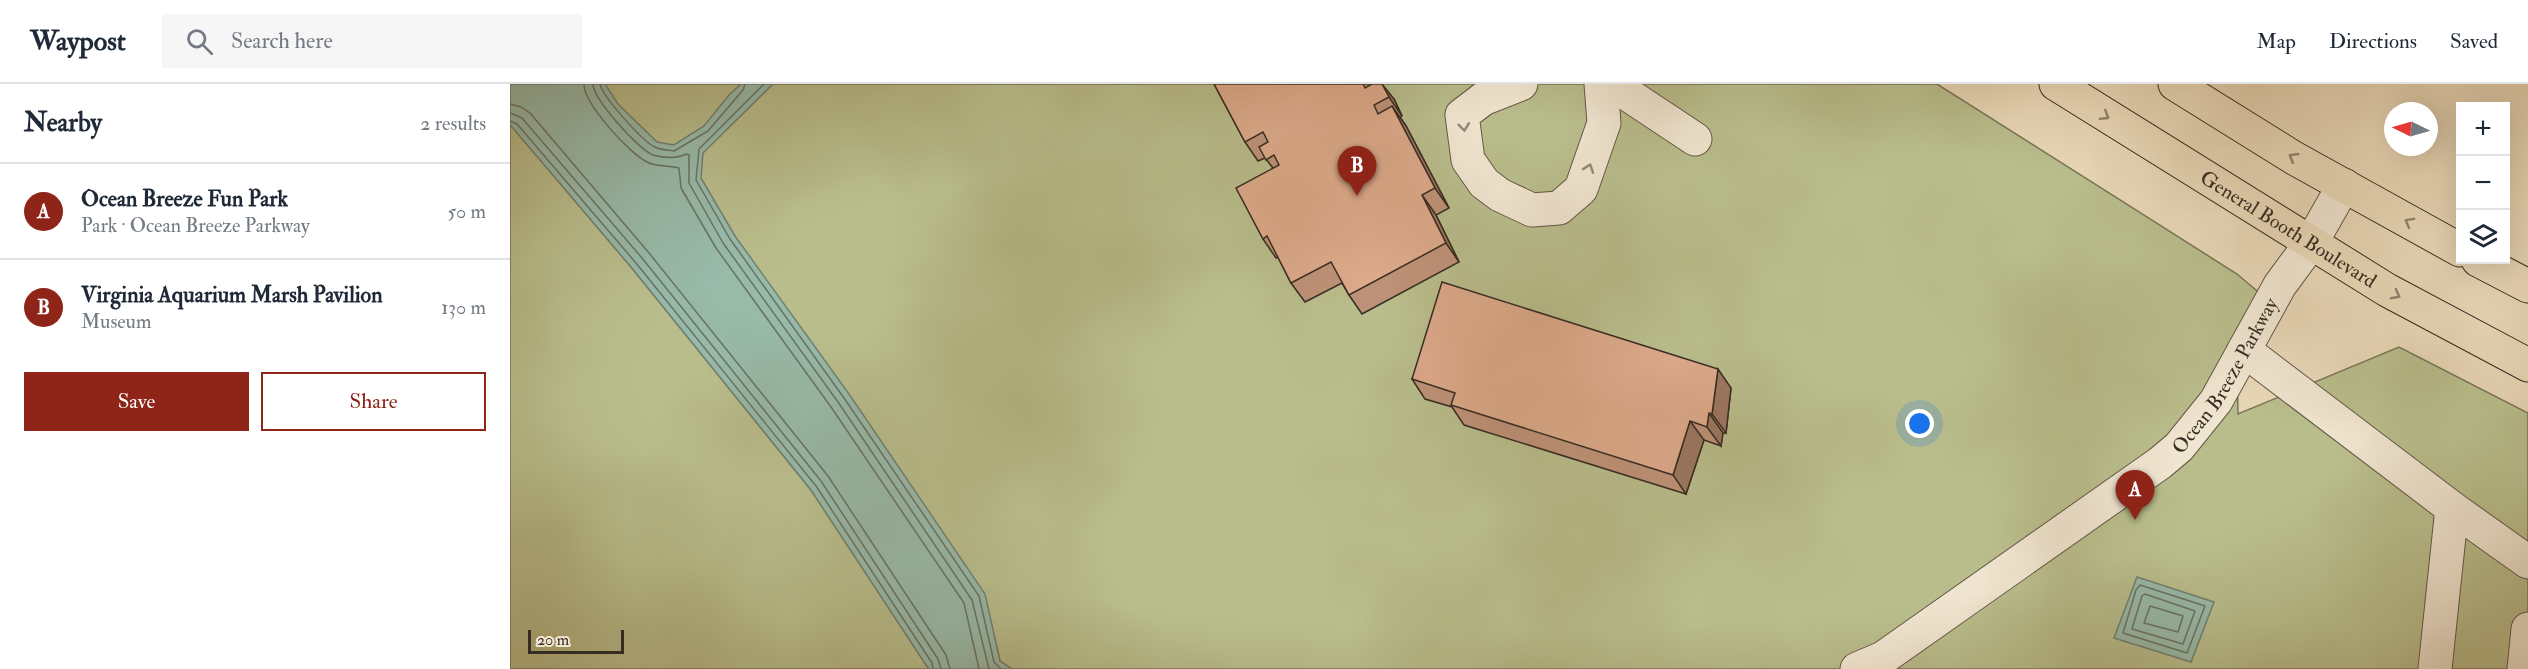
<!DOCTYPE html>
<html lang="en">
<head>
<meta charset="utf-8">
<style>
	:root { --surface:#fff; --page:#f6f6f7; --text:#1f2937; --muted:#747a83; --line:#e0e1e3; --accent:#8f2418 }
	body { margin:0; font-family:"IM FELL Double Pica",serif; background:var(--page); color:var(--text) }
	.controls { position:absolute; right:18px; top:18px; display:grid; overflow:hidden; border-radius:0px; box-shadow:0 6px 24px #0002 }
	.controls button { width:54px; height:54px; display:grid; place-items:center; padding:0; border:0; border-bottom:2px solid var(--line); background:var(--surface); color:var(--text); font:30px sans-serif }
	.compass { position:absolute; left:1874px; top:18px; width:54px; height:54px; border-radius:50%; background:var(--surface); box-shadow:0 6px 24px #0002; rotate:275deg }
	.scale { position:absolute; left:18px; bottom:15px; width:96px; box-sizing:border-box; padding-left:6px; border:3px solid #372c22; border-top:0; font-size:16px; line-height:21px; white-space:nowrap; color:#372c22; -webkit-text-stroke:4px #f0e5d0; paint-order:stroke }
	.you { position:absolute; left:1410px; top:340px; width:21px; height:21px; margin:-15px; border:4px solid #fff; border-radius:50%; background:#1a73e8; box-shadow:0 0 0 9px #1a73e833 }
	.badge { display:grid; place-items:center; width:39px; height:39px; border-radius:50%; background:var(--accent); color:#fff; font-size:20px; font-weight:700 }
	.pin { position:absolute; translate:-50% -50px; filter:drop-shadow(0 2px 3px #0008) }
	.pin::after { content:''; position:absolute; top:32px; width:21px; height:18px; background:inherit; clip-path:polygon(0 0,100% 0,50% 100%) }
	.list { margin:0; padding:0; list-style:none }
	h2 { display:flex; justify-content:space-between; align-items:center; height:78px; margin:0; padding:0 24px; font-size:26px }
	h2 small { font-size:20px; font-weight:400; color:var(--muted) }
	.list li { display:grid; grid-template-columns:39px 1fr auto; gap:18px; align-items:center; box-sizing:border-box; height:96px; padding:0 24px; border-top:2px solid var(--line) }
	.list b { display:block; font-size:22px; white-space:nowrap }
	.list p { margin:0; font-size:20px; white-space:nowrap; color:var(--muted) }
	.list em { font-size:20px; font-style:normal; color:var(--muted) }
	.actions { display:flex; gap:12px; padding:18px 24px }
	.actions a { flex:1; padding:14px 0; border:2px solid var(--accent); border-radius:0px; text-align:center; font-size:21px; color:var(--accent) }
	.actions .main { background:var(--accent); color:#fff }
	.icon { flex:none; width:33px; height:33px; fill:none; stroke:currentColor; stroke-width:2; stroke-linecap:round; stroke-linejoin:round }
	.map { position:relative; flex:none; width:2018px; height:585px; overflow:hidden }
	header { display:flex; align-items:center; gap:36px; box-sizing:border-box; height:84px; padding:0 30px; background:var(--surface); border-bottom:2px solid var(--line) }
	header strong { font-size:28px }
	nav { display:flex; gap:33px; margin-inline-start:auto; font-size:21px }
	.search { width:420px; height:54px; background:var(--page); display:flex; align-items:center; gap:15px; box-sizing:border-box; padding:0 21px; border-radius:0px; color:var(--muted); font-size:22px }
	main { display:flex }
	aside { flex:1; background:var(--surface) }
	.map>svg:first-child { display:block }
</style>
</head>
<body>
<header>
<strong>Waypost</strong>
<div class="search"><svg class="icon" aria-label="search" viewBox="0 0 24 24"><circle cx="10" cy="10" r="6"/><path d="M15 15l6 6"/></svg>Search here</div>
<nav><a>Map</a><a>Directions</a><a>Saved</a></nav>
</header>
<main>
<aside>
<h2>Nearby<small>2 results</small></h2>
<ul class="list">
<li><span class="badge">A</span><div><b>Ocean Breeze Fun Park</b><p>Park · Ocean Breeze Parkway</p></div><em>50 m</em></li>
<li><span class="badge">B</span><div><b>Virginia Aquarium Marsh Pavilion</b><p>Museum</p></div><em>130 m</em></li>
</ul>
<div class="actions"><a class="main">Save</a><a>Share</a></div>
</aside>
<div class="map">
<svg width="2018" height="585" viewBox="0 0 2018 585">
	<rect width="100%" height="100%" fill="#e8d7b6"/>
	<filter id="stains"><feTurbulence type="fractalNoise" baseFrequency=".00333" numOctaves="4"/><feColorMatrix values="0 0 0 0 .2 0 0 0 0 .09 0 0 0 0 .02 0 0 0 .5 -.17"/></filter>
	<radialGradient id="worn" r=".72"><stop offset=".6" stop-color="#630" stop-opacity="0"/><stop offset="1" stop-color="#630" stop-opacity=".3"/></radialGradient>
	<path fill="#b9bd8c" stroke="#787457" stroke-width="1.5" d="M77 0H1427L1727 190 1759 217 1727 283 1728 330 1889 263 2018 329V585H502L490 577 479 530Z
		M0 40 121 183 301 406 419 585H0Z"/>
	<path fill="#98baa9" stroke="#718173" stroke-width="1.5" d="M0 0H95L108 20 147 58 164 61 194 42 219 11 231 0H263L193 69 191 94 225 152 339 310 475 510 490 577 502 585H419L416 581 301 406 121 183 2 43 0 40Z
		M1627 493 1704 518 1681 578 1604 554Z"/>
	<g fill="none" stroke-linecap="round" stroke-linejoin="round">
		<path stroke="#687366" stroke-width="1.5" d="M74 0C74 20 119 69 137 78 146 83 159 81 169 84L171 104 206 164 321 323 454 519 469 585
			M83 0C83 15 129 66 143 71 154 74 166 75 176 70L179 71V99L213 159 328 318 462 516 479 585
			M90 0C92 12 133 58 145 63 150 66 158 66 164 67L198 47 233 6 235 0
			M254 0 189 65 186 96 220 155 334 314 469 512 484 578 491 585
			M0 20 11 23 20 29 139 169 318 392 436 571 440 585
			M0 29 12 34 132 174 311 397 428 575 431 585
			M0 37 7 40 126 179 306 402 422 579 423 585
			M1630 501 1695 522 1677 569 1613 549 1626 506Z
			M1635 510 1685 527 1673 560 1622 545 1632 512Z
			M1640 522 1673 532 1668 548 1634 539Z"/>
		<defs>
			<g id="minor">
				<path d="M1011 0 973 15 952 31 958 76 974 99 990 111 1022 126 1049 124 1071 105 1094 39 1091 0"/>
				<path d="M1102 0 1185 55"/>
				<path d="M1734 266 1942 424"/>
				<path id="s1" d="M1347 585 1373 574 1650 379 1669 363 1706 317 1770 201 1801 159 1834 101"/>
				<path d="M1925 585 1942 424 2018 478"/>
				<path d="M2014 585 2018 545"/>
			</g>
			<g id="highway">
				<path id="s2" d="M1546 0 1877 206 2018 281"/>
				<path d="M1665 0 1784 74 1950 166"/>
				<path d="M1968 176 2018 202"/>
			</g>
		</defs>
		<use href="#minor" stroke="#635747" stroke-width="35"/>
		<use href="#highway" stroke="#372c22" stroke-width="35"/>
		<use href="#minor" stroke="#f0e5d0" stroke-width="33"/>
		<use href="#highway" stroke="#e8d7b6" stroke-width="33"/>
	</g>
	<path fill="#be9278" stroke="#372c22" stroke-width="1.5" d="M704 0H861L884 15 892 32 890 33 896 42 939 124 926 131 949 178 852 230 839 211 832 199 795 218 781 199 768 173 766 174 753 155 763 84 755 74 748 77 735 58Z
		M902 295 1221 304 1216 349H1213L1211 362 1194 356 1176 410 954 341 942 323 915 315Z"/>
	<path fill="#9b7761" stroke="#372c22" stroke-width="1.5" d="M872 0 884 15 892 32 879 13Z
		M882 22 896 42 939 124 925 104Z
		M912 111 926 131 949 178 936 159Z
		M1208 285 1221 304 1216 349 1202 330Z
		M1199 329 1213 349 1211 362 1197 343Z
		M1180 337 1194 356 1176 410 1163 391Z"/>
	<path fill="#ddaa8b" stroke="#372c22" stroke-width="1.5" d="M704 0H853L855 4 862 0H872L879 13 864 21 868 30 882 22 925 104 912 111 936 159 839 211 821 178 781 199 757 152 753 155 726 104 769 81 764 71 756 76 749 63 758 58 753 48 735 58Z
		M932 198 1208 285 1202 330 1199 329 1197 343 1180 337 1163 391 941 321 945 309 902 295Z"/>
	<defs><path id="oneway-chevron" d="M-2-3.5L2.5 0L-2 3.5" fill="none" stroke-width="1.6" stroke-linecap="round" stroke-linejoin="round" transform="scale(1.5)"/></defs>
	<g stroke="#90826c">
		<use href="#oneway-chevron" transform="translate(1595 32) rotate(32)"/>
		<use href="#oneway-chevron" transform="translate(1783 73) rotate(-149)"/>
		<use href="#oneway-chevron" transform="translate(1899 138) rotate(-151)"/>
		<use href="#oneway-chevron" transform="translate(1886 211) rotate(28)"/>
	</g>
	<g stroke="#948879">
		<use href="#oneway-chevron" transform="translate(954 43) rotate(83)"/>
		<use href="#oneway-chevron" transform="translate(1079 84) rotate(-71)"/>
	</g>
	<g text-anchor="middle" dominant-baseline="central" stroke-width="5" stroke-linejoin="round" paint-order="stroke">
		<g font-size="20" fill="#372c22" stroke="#f0e5d0">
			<text stroke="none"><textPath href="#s2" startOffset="274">General Booth Boulevard</textPath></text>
			<text stroke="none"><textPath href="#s1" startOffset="477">Ocean Breeze Parkway</textPath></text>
		</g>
	</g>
	<rect width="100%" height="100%" filter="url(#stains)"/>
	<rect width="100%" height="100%" fill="url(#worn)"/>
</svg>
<div class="controls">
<button>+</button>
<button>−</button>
<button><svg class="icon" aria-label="layers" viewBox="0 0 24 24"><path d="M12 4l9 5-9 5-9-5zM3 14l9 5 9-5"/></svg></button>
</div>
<svg class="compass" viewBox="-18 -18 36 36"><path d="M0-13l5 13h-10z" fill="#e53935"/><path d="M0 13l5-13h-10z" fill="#747a83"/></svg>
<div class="scale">20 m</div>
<div class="you"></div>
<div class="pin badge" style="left:1625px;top:436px">A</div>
<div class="pin badge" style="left:847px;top:112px">B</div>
</div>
</main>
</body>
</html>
